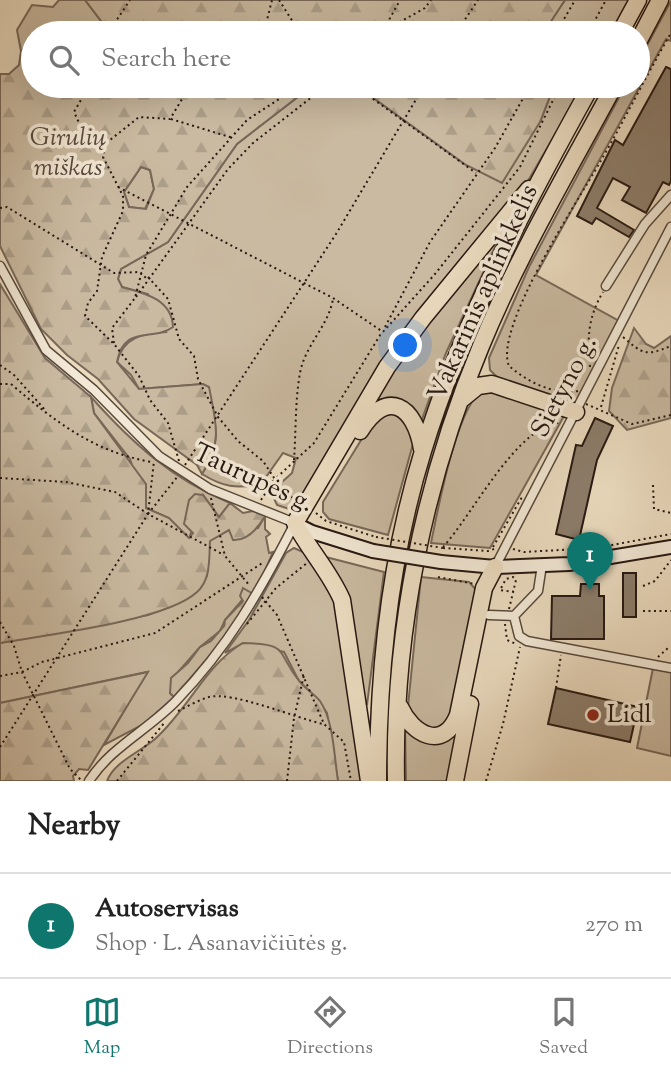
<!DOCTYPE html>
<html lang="en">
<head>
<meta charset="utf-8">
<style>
	:root { --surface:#fff; --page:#f6f6f6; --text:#222; --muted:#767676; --line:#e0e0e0; --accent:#0f766e }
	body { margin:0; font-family:"Sorts Mill Goudy",serif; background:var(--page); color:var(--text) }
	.you { position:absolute; left:406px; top:346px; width:24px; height:24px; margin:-18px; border:5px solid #fff; border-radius:50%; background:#1a73e8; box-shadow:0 0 0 10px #1a73e833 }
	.badge { display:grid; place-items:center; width:46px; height:46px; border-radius:50%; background:var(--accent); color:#fff; font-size:23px; font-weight:700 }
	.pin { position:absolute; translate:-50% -58px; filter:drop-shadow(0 2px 4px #0008) }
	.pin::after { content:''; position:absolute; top:37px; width:24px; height:21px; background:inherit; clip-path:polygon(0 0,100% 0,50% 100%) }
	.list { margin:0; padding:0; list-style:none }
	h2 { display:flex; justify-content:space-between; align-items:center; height:91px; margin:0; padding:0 28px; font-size:30px }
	h2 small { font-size:23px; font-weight:400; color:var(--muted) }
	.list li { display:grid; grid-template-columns:46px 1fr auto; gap:21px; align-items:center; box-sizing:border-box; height:105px; padding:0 28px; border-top:2px solid var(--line) }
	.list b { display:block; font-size:26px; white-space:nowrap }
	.list p { margin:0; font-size:23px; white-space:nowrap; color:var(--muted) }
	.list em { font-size:23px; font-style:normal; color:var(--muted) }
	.icon { flex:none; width:38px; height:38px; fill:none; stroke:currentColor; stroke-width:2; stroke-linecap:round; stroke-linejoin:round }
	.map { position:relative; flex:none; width:671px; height:781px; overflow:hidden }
	.search { position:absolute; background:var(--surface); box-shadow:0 7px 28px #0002; left:21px; right:21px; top:21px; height:77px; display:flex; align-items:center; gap:18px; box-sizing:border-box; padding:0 24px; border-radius:38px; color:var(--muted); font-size:26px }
	.sheet { height:196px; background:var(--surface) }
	nav { display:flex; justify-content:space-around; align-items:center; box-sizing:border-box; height:98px; border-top:2px solid var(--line); background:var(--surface); font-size:19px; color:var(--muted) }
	nav a { display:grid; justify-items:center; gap:4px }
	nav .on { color:var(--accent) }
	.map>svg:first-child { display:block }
</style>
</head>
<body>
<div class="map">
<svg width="671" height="781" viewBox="0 0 671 781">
	<defs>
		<pattern id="forest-firs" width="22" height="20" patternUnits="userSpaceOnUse" patternTransform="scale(1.75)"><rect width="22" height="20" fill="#cabaa1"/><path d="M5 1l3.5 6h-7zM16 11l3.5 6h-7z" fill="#ad9f8a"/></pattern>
	</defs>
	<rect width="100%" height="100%" fill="#ebdbbf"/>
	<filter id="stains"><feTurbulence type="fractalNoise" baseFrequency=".00286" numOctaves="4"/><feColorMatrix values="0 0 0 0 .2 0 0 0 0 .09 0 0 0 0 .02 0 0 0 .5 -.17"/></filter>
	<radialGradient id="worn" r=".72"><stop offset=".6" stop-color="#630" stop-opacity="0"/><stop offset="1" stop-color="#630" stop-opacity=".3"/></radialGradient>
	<path fill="#cabaa1" stroke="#786859" stroke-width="2" d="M59 0H85L101 21 90 33H33V48L30 45 21 51 17 30 32 5 53 7Z
		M565 0H629L612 33H549L547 26Z
		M671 1V41L666 39 536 275 619 321 577 401H559L497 377 490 370 489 358 529 267 625 86H638V62Z
		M312 86H357L466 165 540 122 554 86H583L521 193 297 505 289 509 277 505 271 492 292 473 296 458 283 453 261 484C236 489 223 487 202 474 225 438 215 422 203 384L139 389 131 375 117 362C123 337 143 333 166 332L148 294 122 287 118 279 121 269 168 242 237 144Z
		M141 167 150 170 154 189 145 209 129 207 124 192Z
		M501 234 446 353 421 422 417 416 368 411C405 347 453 291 501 234Z
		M484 389 564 416 490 548 431 543C438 509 457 404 484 389Z
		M91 397C133 444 172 479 230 503L219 517 203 495 189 539 169 518 146 508 130 459 94 413Z
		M393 413 405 417 414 440 388 535 329 519 323 512V502L374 419Z
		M265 516V529L270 534 266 537 269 553 273 552 254 596 249 592 225 620 220 631 200 647 178 672 170 693 174 697 144 724 104 745 147 672 0 703V643L148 615 175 605 207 576 209 541 229 530 258 528Z
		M294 548 303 552 321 571 337 600 362 781H338L327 713 318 700 299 681 284 652 243 643 225 653 249 620 286 553Z
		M322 556 384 572 367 705Z
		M421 577 469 582 478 592 453 715 440 728 422 729 408 706Z
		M653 668 671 672V756L637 748Z
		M458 725 449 781H406L405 727 412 734Z"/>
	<path fill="url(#forest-firs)" stroke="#786859" stroke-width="2" fill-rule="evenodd" d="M85 0H565L548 26 549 33H90L101 21Z
		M30 45 33 48V86H312L237 144 168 242 121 269 118 279 122 287C144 293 172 299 173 327 153 342 124 324 117 362L139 389 203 384 209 387C216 423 223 441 202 474L197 465 134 419 98 379 67 355 41 329 0 246V74H9L19 65 21 51ZM141 167 150 170 154 189 146 209 129 207 124 192Z
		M357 86H554L540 122 502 183 466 165Z
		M0 284 45 358 91 397 94 413 146 484V508L169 518 189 538 193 533 184 524 189 500 195 494 203 495 219 517 230 503 243 513 253 511 265 516C258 528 248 541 233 540L229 530 210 541C209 558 211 580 197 592 166 621 45 635 0 643Z
		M634 328 646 344 654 348 671 336V418L627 430 609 411 612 388Z
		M243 588 253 594 225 638 174 697 170 693 171 678 188 663 200 647 211 641 224 626 225 620 243 601 240 596Z
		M243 643C291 644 275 651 300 682 306 689 314 694 320 701 334 722 334 756 338 781H107C114 762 140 752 155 739 188 710 206 664 243 643Z
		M148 672 88 770 79 769 73 776 74 781H0V703Z"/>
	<path fill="#8c7d6b" stroke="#261711" stroke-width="2" d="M666 67 671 69V181L669 185 663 182 646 213 622 200 630 187 613 178 597 208 634 230 629 237 596 218 592 224 577 216 615 140 623 145Z
		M595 418 613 426 597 460 579 540 556 534 576 445 582 446Z
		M623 573H636V617H623Z
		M581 584H599V596H604V639H551L552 596H580Z
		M556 688 638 707 630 742 548 724Z"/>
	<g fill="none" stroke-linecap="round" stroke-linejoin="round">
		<defs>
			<path id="street" d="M0 266 46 350 94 390 159 456 210 489 295 523C260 591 229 646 176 701 148 730 111 747 89 781
				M606 286 645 224 671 195
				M495 567 671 227
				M489 615 514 616 538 591 542 565
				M514 616 519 636 527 641 671 668"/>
			<path id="secondary" d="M296 524 312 532 373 551
				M441 562 495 567 569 564 671 547"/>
			<path id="highway" d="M620 33 638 0
				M638 42 660 0
				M462 399 478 386 492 384 576 412
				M360 431C387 387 415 406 422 449
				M295 523 387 367 423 318 529 189
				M295 523C309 550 330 572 342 600L369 781
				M400 707C412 734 443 752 458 715L484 588 495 567
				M378 781C378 670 390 558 423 451 462 323 526 203 591 86
				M396 781C393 633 424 482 481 346 518 256 568 171 614 86
				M455 781 470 704"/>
		</defs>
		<use href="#street" stroke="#57483c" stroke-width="11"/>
		<use href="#secondary" stroke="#261711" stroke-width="16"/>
		<use href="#highway" stroke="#261711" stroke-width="19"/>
		<path stroke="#261711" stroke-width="2" stroke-dasharray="2 3.5" stroke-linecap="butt" d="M279 0 300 33
			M384 29 400 0
			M108 33 130 0
			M261 33 265 28 272 0
			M380 33 425 8 431 0
			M456 33 478 0
			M556 33 575 0
			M588 33 606 0
			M89 86 74 112 81 127 105 144
			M355 86 476 173
			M171 119 233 138
			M118 187 333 298 383 332 435 274 520 167 560 86
			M0 208 7 207 114 273 140 272 146 278
			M148 277 168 299 179 339 194 356 198 379 218 417 238 441 263 461 280 487 294 499
			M136 297 228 169 253 143 326 86
			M385 327 430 242 495 148 530 86
			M623 337C644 355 646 356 671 346
			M114 343 112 328 135 298 146 255 187 187 247 120 299 86
			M0 365 14 375 46 411
			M590 367C587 338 588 317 603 292
			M0 384H11C56 422 92 451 151 462
			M578 391C553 395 528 382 509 366 493 329 579 199 599 164 624 121 646 76 671 33
			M586 404 632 424 671 415
			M601 407 619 345
			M294 460C296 432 295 401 300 373 305 345 328 327 333 299
			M179 461 168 423 150 400 139 376 114 344 85 316 88 303 97 291 102 257 123 211V196L103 157 105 144 139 117 170 119 190 86
			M185 465 336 234 424 86
			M0 478 66 482 115 492 148 514 224 555
			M653 485 654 509 671 513
			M211 498 225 556 250 586
			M261 500 274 480 314 443 382 332
			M316 513 326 521 376 537
			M148 514 178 476
			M443 547C472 516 518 423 561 423
			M493 547 522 497
			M443 548 488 551 497 548
			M513 549 524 552 596 548 671 534
			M438 577 475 584
			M643 586 655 581 671 560
			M262 597 277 615 324 724 344 742 351 781
			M509 609 516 580 513 577 506 579 500 590 515 592
			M643 611H671
			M0 622 14 646 22 672 42 662 155 633 264 562
			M247 624 276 588 307 563
			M505 624 507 640 516 644
			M658 657 668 648
			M0 676 22 672 70 769 81 780
			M556 688 561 655
			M178 711C188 706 199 700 209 697 232 691 296 718 323 724
			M0 747 148 514 154 461
			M117 781 165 722
			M287 781 294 718 304 675
			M486 781 503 724 520 647"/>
		<use href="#street" stroke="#f2e8d5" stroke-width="8"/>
		<use href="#secondary" stroke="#f2e8d5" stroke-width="12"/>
		<use href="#highway" stroke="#ebdbbf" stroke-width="16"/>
		<defs>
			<path id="secondary-bridge" d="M373 551 441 562"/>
		</defs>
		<use href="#secondary-bridge" stroke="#261711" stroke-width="16" stroke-linecap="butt"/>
		<path stroke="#261711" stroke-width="2" stroke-dasharray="2 3.5" stroke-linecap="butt" d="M376 537 443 548"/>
		<use href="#secondary-bridge" stroke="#f2e8d5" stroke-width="12"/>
	</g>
	<circle fill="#8f2418" stroke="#f2e8d5" stroke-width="2.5" cx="593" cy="715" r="7"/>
	<g text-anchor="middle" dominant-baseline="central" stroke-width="7" stroke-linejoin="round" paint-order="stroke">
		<g font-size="26" font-style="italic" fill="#57483c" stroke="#f2e8d5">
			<text x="68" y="138">Girulių<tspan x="68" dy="30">miškas</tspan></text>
		</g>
		<g font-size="26" fill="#261711" stroke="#f2e8d5">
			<text transform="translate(484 293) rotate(-66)">Vakarinis aplinkkelis</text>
			<text transform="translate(565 387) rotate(-62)">Sietyno g.</text>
			<text transform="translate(253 479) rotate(25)">Taurupės g.</text>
		</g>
		<g font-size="26" fill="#261711" stroke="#f2e8d5" text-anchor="start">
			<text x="607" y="715">Lidl</text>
		</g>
	</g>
	<rect width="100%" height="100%" filter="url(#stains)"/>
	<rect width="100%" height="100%" fill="url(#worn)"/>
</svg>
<div class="you"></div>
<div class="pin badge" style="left:590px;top:590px">1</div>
<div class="search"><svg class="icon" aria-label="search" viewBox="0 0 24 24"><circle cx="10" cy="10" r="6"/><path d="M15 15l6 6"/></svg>Search here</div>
</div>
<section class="sheet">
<h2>Nearby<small></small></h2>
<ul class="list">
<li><span class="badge">1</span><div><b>Autoservisas</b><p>Shop · L. Asanavičiūtės g.</p></div><em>270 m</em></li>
</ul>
</section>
<nav>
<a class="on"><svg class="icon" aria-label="map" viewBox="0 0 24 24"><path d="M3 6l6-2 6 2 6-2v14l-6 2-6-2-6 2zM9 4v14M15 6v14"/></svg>Map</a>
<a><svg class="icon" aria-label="directions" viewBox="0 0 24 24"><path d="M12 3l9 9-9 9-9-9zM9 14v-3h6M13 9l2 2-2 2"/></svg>Directions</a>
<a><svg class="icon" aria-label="saved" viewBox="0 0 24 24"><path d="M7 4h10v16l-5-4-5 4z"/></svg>Saved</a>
</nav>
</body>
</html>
